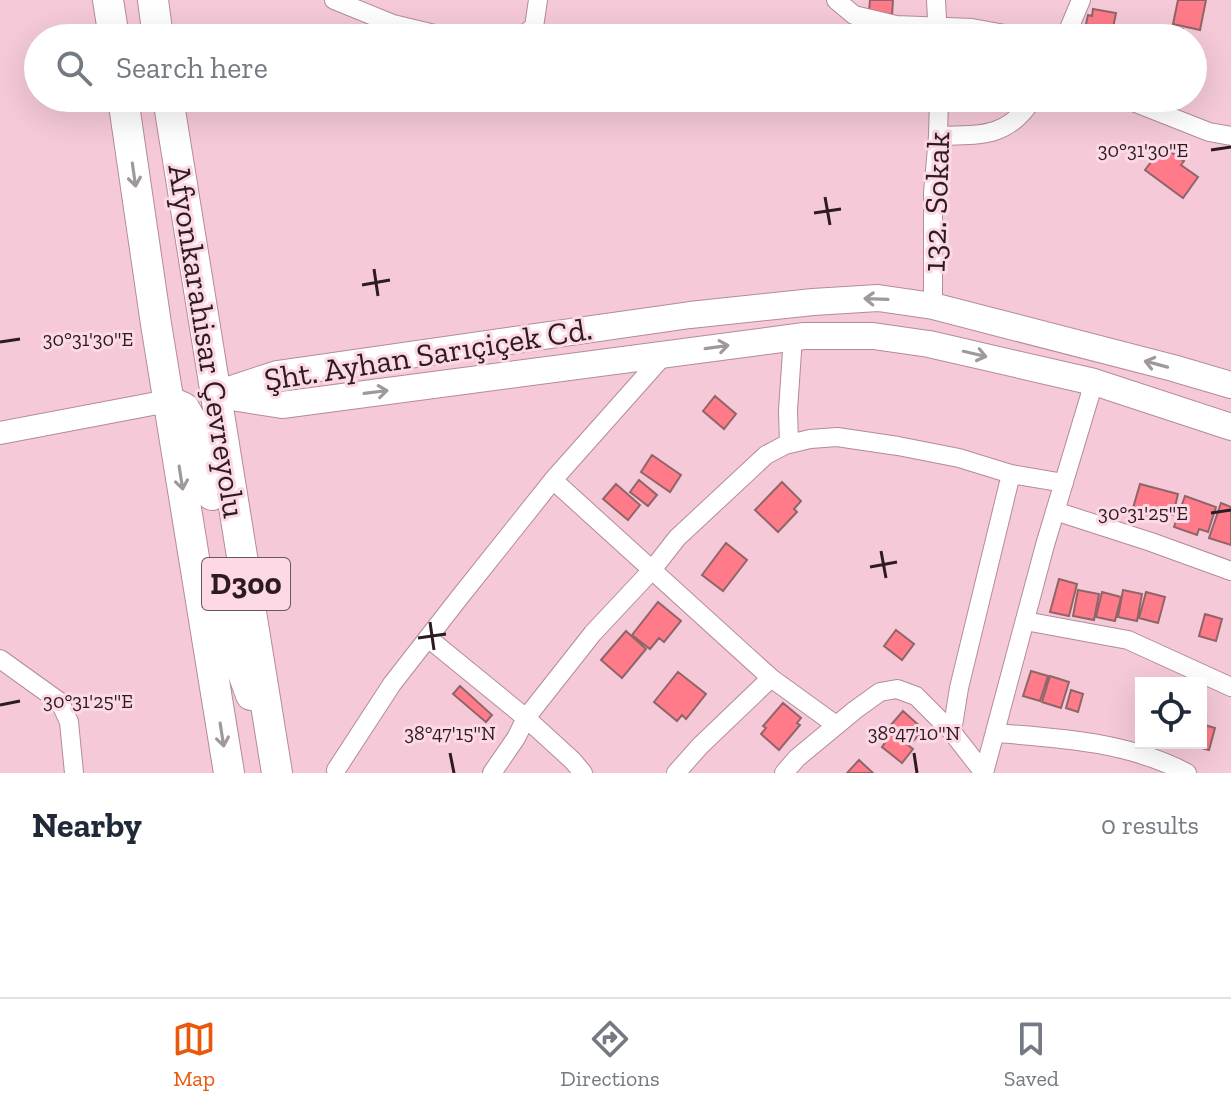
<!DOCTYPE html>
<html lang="en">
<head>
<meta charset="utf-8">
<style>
	:root { --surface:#fff; --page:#f6f6f7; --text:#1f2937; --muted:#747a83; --line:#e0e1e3; --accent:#ea580c }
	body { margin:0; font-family:"Zilla Slab",serif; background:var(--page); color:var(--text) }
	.controls { position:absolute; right:24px; bottom:24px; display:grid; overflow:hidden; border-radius:0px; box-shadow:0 8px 32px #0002 }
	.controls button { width:72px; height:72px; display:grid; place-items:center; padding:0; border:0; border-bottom:2px solid var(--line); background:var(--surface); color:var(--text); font:40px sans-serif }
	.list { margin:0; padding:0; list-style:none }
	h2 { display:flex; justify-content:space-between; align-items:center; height:104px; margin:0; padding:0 32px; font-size:34px }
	h2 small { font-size:26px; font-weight:400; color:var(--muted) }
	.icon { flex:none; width:44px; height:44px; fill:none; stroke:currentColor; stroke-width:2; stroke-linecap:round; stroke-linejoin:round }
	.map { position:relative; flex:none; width:1231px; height:773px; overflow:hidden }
	.search { position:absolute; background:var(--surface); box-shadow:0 8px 32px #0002; left:24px; right:24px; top:24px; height:88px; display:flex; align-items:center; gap:20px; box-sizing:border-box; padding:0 28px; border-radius:44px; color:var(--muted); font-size:30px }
	.sheet { height:224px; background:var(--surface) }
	nav { display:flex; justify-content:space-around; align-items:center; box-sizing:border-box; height:112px; border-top:2px solid var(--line); background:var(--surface); font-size:22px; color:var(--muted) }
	nav a { display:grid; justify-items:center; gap:4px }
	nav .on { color:var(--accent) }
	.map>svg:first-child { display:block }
</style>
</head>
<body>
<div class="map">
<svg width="1231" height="773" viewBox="0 0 1231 773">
	<rect width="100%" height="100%" fill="#f5c9d8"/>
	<path fill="#ff7b89" stroke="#8f6668" stroke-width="2" d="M870 0H893L892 15 869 12Z
		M1178 0H1206L1200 30 1173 24Z
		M1093 9 1116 13 1113 28 1121 30 1120 38H1083L1088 15 1092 16Z
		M1158 25 1183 29 1181 38H1156Z
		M1163 146 1184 161 1181 165 1198 177 1183 198 1145 170Z
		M715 396 736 414 724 429 703 411Z
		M652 455 681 475 670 492 641 472Z
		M639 480 657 495 648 506 630 492Z
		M782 482 801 501 794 509 797 512 778 532 755 510Z
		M616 484 640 505 628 520 603 499Z
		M1140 484 1178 494 1173 515 1168 514 1166 523 1141 516 1143 510 1133 508Z
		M1185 496 1216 507 1208 532 1199 529 1197 535 1174 527Z
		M1221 503 1231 507V545L1209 538Z
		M726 543 747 560 723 591 702 575Z
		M1059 579 1077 584 1069 616 1050 612Z
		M1078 590 1099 594 1094 620 1073 616Z
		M1123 590 1142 594 1137 621 1118 617Z
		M1102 592 1121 597 1115 621 1096 617Z
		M1146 592 1165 597 1158 623 1139 618Z
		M658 602 681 621 664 642 659 638 650 649 632 635Z
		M1205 614 1222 619 1216 641 1199 636Z
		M896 630 914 644 902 660 884 646Z
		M626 631 646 649 622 678 601 660Z
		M1031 671 1048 676 1040 701 1023 696Z
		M678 672 706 694 686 719 682 715 677 721 654 702Z
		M1050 676 1069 682 1061 708 1042 702Z
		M460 686 492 715 486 722 453 694Z
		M1071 690 1083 694 1078 712 1066 708Z
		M783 703 801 718 797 723 800 725 779 750 761 734 766 728 763 726Z
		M903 711 924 730 910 744 890 726Z
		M1201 724 1215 728 1209 750 1190 745V743H1201Z
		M892 733 913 749 902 763 882 747Z
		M859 760 873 773H847Z"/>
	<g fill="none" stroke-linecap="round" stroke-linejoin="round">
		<defs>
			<path id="minor" d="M334 0 393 24 447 37 519 38 534 27 538 0
				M836 0 854 15 896 25 972 28 1005 34 1014 38
				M936 0 938 38
				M1065 38 1081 0
				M1123 98 1209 132 1231 136
				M938 136C980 135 1009 138 1033 98
				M933 306V193L938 136 939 98
				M789 444 788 410 793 337
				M553 480 771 678 836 725
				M1055 511 1151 542 1231 571
				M1025 621 1128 640 1231 687
				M428 638 526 718 516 738 492 773
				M0 659 60 702 69 722 74 773
				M952 732 959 688 1011 474
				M995 733C1060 738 1128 742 1187 773
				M336 770 392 684 459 598 553 480 665 354
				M583 773 573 761 526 718 593 633 652 570 677 538 766 455 785 445 810 439 837 437 898 446 959 458 1011 474 1064 483
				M676 773 700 746 771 678
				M784 773 797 758 855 710 880 692 897 689 916 696 952 732 984 773
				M984 773 1045 545 1094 382"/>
			<path id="tertiary" d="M0 433 168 401"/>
			<path id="secondary" d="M216 394 277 374 690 315 813 302 878 298 933 306 1173 368 1231 385
				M219 395 282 405 804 336H873L929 344 1094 382 1231 427"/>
			<path id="trunk" d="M108 0 114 38
				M153 0 158 38
				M123 98 156 324 229 773
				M168 98 277 773
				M168 401 184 408 200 436 212 495
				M226 590 237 657 251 695"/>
		</defs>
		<use href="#minor" stroke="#b38b99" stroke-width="20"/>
		<use href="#tertiary" stroke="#b38b99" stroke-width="24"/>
		<use href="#secondary" stroke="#b38b99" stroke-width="28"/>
		<use href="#trunk" stroke="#b38b99" stroke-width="32"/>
		<use href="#minor" stroke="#fff" stroke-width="18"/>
		<use href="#tertiary" stroke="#fff" stroke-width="22"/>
		<use href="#secondary" stroke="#fff" stroke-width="26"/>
		<use href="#trunk" stroke="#fff" stroke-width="30"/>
	</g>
	<defs><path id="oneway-shaft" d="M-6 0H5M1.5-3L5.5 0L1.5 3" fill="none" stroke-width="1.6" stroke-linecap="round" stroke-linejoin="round" transform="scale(2)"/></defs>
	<g stroke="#a0999c">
		<use href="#oneway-shaft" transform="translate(134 175) rotate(82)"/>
		<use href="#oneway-shaft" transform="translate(876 299) rotate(-178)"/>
		<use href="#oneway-shaft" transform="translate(717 347) rotate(-8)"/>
		<use href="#oneway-shaft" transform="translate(975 354) rotate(13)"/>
		<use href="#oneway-shaft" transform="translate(1156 364) rotate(-165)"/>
		<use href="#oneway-shaft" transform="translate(376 392) rotate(-7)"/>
		<use href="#oneway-shaft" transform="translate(181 478) rotate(81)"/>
		<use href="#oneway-shaft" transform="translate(222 735) rotate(81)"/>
	</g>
	<path fill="none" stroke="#2c1c22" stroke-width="3" d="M1211 150 1231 147M825 197 830 225M814 213 841 209M374 269 378 296M362 285 390 280M0 342 20 339M1211 513 1231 510M881 551 886 578M870 567 897 562M430 622 434 650M418 638 446 634M0 705 20 701M450 753 454 773M914 753 917 773"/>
	<g text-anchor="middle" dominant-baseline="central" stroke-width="6" stroke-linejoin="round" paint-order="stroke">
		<rect fill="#fcd9e5" stroke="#6a555c" stroke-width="2" x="202" y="558" width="88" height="52" rx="6"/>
		<g font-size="30" font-weight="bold" fill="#2c1c22">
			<text x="246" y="584">D300</text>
		</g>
		<g font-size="32" fill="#2c1c22" stroke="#fcd9e5">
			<text transform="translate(936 202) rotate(-88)">132. Sokak</text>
			<text transform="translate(207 341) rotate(81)">Afyonkarahisar Çevreyolu</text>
			<text transform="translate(428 354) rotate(-9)">Şht. Ayhan Sarıçiçek Cd.</text>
		</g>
	</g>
	<g font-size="20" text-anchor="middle" fill="#2c1c22" stroke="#fcd9e5" stroke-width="6" stroke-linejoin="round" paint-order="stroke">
		<text x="1143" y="157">30°31'30"E</text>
		<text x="88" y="346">30°31'30"E</text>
		<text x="1143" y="520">30°31'25"E</text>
		<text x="88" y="708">30°31'25"E</text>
		<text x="450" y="740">38°47'15"N</text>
		<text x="914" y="740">38°47'10"N</text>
	</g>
</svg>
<div class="controls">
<button><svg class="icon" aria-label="locate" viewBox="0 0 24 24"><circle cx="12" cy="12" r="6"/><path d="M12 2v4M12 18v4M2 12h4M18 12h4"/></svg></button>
</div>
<div class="search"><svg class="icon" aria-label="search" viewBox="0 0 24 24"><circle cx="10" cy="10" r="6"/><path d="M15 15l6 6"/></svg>Search here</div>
</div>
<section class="sheet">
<h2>Nearby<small>0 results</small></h2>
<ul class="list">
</ul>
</section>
<nav>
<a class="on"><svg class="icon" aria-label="map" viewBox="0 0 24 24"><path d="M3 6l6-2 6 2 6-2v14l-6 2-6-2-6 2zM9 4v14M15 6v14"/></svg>Map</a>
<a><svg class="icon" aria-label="directions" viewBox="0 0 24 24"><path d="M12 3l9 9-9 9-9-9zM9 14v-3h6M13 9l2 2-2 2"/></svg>Directions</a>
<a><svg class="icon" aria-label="saved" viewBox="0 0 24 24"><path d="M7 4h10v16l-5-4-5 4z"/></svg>Saved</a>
</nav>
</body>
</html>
